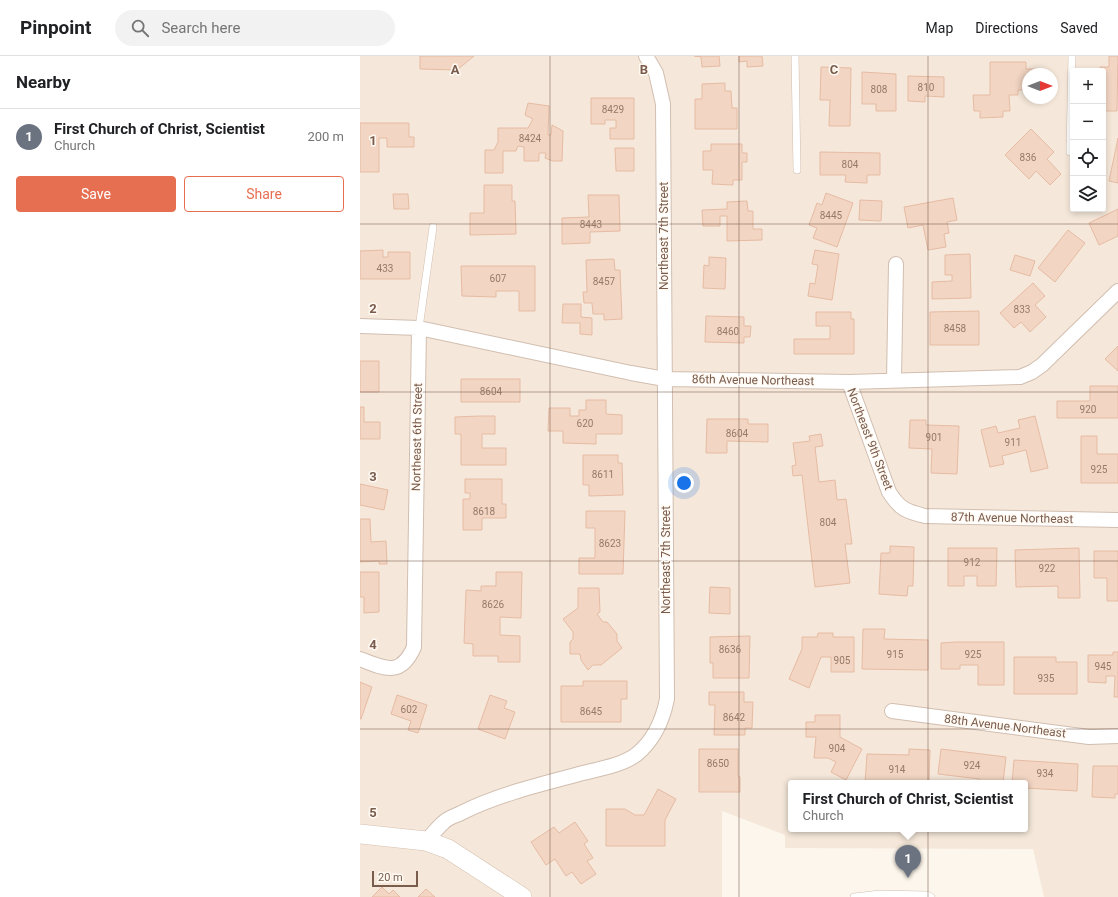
<!DOCTYPE html>
<html lang="en">
<head>
<meta charset="utf-8">
<style>
	:root { --surface:#fff; --page:#f2f2f2; --text:#202124; --muted:#757577; --line:#e0e0e0; --accent:#e76f51 }
	body { margin:0; font-family:Roboto,sans-serif; background:var(--page); color:var(--text) }
	.controls { position:absolute; right:12px; top:12px; display:grid; overflow:hidden; border-radius:4px; box-shadow:0 2px 6px #0003 }
	.controls button { width:36px; height:36px; display:grid; place-items:center; padding:0; border:0; border-bottom:1px solid var(--line); background:var(--surface); color:var(--text); font:20px sans-serif }
	.compass { position:absolute; left:662px; top:12px; width:36px; height:36px; border-radius:50%; background:var(--surface); box-shadow:0 2px 6px #0003; rotate:90deg }
	.scale { position:absolute; left:12px; bottom:10px; width:46px; box-sizing:border-box; padding-left:4px; border:2px solid #7a5c4d; border-top:0; font-size:11px; line-height:14px; white-space:nowrap; color:#7a5c4d; -webkit-text-stroke:3px #fffaf3; paint-order:stroke }
	.you { position:absolute; left:324px; top:427px; width:14px; height:14px; margin:-10px; border:3px solid #fff; border-radius:50%; background:#1a73e8; box-shadow:0 0 0 6px #1a73e833 }
	.badge { display:grid; place-items:center; width:26px; height:26px; border-radius:50%; background:var(--accent); color:#fff; font-size:13px; font-weight:700 }
	.pin { position:absolute; translate:-50% -33px; filter:drop-shadow(0 1px 2px #0008) }
	.pin::after { content:''; position:absolute; top:21px; width:14px; height:12px; background:inherit; clip-path:polygon(0 0,100% 0,50% 100%) }
	.popup { position:absolute; left:428px; top:724px; width:240px; height:52px; box-sizing:border-box; display:grid; place-content:center; border-radius:4px; background:var(--surface); filter:drop-shadow(0 1px 3px #0005); font-size:13px; white-space:nowrap; color:var(--muted) }
	.popup b { font-size:15px; color:var(--text) }
	.popup::after { content:''; position:absolute; left:50%; top:100%; margin-left:-8px; border:8px solid transparent; border-top-color:var(--surface) }
	.list { margin:0; padding:0; list-style:none }
	h2 { display:flex; justify-content:space-between; align-items:center; height:52px; margin:0; padding:0 16px; font-size:17px }
	h2 small { font-size:13px; font-weight:400; color:var(--muted) }
	.list li { display:grid; grid-template-columns:26px 1fr auto; gap:12px; align-items:center; box-sizing:border-box; height:56px; padding:0 16px; border-top:1px solid var(--line) }
	.list b { display:block; font-size:15px; white-space:nowrap }
	.list p { margin:0; font-size:13px; white-space:nowrap; color:var(--muted) }
	.list em { font-size:13px; font-style:normal; color:var(--muted) }
	.actions { display:flex; gap:8px; padding:12px 16px }
	.actions a { flex:1; padding:9px 0; border:1px solid var(--accent); border-radius:4px; text-align:center; font-size:14px; color:var(--accent) }
	.actions .main { background:var(--accent); color:#fff }
	.icon { flex:none; width:22px; height:22px; fill:none; stroke:currentColor; stroke-width:2; stroke-linecap:round; stroke-linejoin:round }
	.map { position:relative; flex:none; width:758px; height:841px; overflow:hidden }
	header { display:flex; align-items:center; gap:24px; box-sizing:border-box; height:56px; padding:0 20px; background:var(--surface); border-bottom:1px solid var(--line) }
	header strong { font-size:19px }
	nav { display:flex; gap:22px; margin-inline-start:auto; font-size:14px }
	.search { width:280px; height:36px; background:var(--page); display:flex; align-items:center; gap:10px; box-sizing:border-box; padding:0 14px; border-radius:22px; color:var(--muted); font-size:15px }
	main { display:flex }
	aside { flex:1; background:var(--surface) }
	.map>svg:first-child { display:block }
</style>
</head>
<body>
<header>
<strong>Pinpoint</strong>
<div class="search"><svg class="icon" aria-label="search" viewBox="0 0 24 24"><circle cx="10" cy="10" r="6"/><path d="M15 15l6 6"/></svg>Search here</div>
<nav><a>Map</a><a>Directions</a><a>Saved</a></nav>
</header>
<main>
<aside>
<h2>Nearby<small></small></h2>
<ul class="list">
<li><span class="badge" style="background:#6b7280">1</span><div><b>First Church of Christ, Scientist</b><p>Church</p></div><em>200 m</em></li>
</ul>
<div class="actions"><a class="main">Save</a><a>Share</a></div>
</aside>
<div class="map">
<svg width="758" height="841" viewBox="0 0 758 841">
	<rect width="100%" height="100%" fill="#fdf6ec"/>
	<path fill="#f5e8da" fill-rule="evenodd" d="M0 0H758V841H684L673 793 425 792V779L362 755V841H0ZM713 15H743V153H713ZM668 18H692V42H668ZM431 727H665V773H431Z"/>
	<path fill="#f3d5c3" stroke="#e6bba3" d="M60 0H114L97 14 60 13Z
		M334 0H359L360 10 342 11 341 1Z
		M379 0H402L403 10 387 11V5L379 6Z
		M749 0H758L757 55H743V15H740V11H749Z
		M630 6H666V13H678V18H668L666 34H658V39H649L650 55H643V61L620 62V55H614L613 39H630Z
		M461 11 491 12 490 70H469L470 44H460Z
		M502 16 536 18V55H516V48H502Z
		M548 20 584 21V41L565 40V46L548 45Z
		M365 27V35H371L372 52H377V73H335V43H342V28Z
		M231 42H274V83H250V72H256V64H245V68H231Z
		M168 47 189 50 188 79H191L192 69 203 75 202 105H193L185 102 186 97H179V105H164V91L158 90 156 95H143V117H125V94H134L138 86V72H168L173 63 165 59Z
		M0 67H49V81H54V91H27V82H19V116H0Z
		M671 73 694 96 687 103 701 118 690 129 676 115 669 123 645 99Z
		M758 82V127L749 125Z
		M351 88H382V97H387V106H382V124H373V129L352 128 353 114H343V95H351Z
		M255 92H274V115H256Z
		M460 96 520 97V119H507V127L485 126 486 119H460Z
		M124 129H152V145H155L156 178 110 179V157H124Z
		M466 137 493 147 477 191 453 182 457 172 449 169 457 147 462 149Z
		M33 138H48L49 153H34Z
		M228 139H259L260 175 230 176V187L202 188V162L229 161Z
		M593 142 597 164 587 166 589 177 584 178 586 191 568 194 563 169 548 172 544 151Z
		M500 144 522 145 521 165 499 164Z
		M387 145 388 155H393V173H402V184L367 185V160H360V170H343L342 154 367 153V146Z
		M758 153V180L739 189 729 167Z
		M708 174 725 187 695 226 678 212Z
		M23 194V201H28V196H50V223H0V195Z
		M455 194 479 198 472 244 448 240 450 227 455 228 458 209 452 208Z
		M610 198 611 242 572 243V226L592 225V219H585V199Z
		M655 199 675 205 670 220 650 214Z
		M349 201 366 202 365 233 343 232 344 209 349 210Z
		M254 203 255 214H260L262 263 244 264V258H233L232 247H224L223 236H227L226 204Z
		M101 210H175V255H159V235H136V241L102 240Z
		M673 227 685 240 675 249 686 261 670 276 661 266 654 272 640 257Z
		M203 248H221V261L232 262V279L220 278V267H202Z
		M619 255V289H570V256Z
		M456 256H491V263H494V298H434V283H470V270H456Z
		M346 260 384 261V270H391L390 281H384V287L345 286Z
		M758 290V315L745 303Z
		M0 305H19V336H0Z
		M101 323H160V346H101Z
		M730 330H758V362H697V345H730Z
		M226 344H246V358L262 359V378H236V388L203 387V375H188L189 352H210V360H219V354H226Z
		M0 351H4V366H20V383H0Z
		M120 360H135V378H122V392H146V409H101V378H95V361Z
		M675 360 688 412 671 416 666 394 642 400 644 408 630 411 621 374 636 370 638 377 660 372 658 364Z
		M347 363H388V368H408V386L367 385V397H346Z
		M550 364H566V369L599 370 597 418 571 417 572 393 549 392Z
		M461 378 463 390 455 391 459 426 475 424 477 444 486 443 492 488H485L490 527 455 531 442 419 433 420 432 410 436 409 433 387 450 385 449 380Z
		M721 380H737V398H758V427H721Z
		M223 399H258V407H262L263 439 229 440V429H223Z
		M105 423H142V448H146V462H122V474H103V443H110V437H105Z
		M0 428 28 434 24 454 0 449Z
		M226 455H265L263 518H219V502H235V472H226Z
		M0 463H10L11 486 26 485 27 508H19V505L0 506Z
		M530 490 554 491 553 530H548L547 540 519 538 521 497H530Z
		M588 492H637L636 530H617V520H604V530H588Z
		M719 492 720 542H698V530L656 531 655 494Z
		M734 495H758V545H747V522H734Z
		M0 516H19V556L4 557V541H0Z
		M136 516H162L161 562 140 561V579L160 580V606H138V600H113V588L104 587 106 534 121 535V530H136Z
		M350 531 370 532V558L349 557Z
		M218 532H239L240 556 237 558 243 566H247L257 578V585L262 592 241 609H233L228 614 221 604 220 598H210V586L213 583V576L203 563 218 552Z
		M503 573H525L524 583 568 584V614L502 613Z
		M458 577H473V581H494V616H471V601H461L449 632 429 623 442 593V581H457Z
		M390 580 389 622H353V607H350V581Z
		M596 586H644V629H618V609H600V613H581V587Z
		M753 596H758V641H754L755 620H746V627L728 626V599H753Z
		M654 601H696V606H717V638H654Z
		M223 625H267V643H261V666H201V630H223Z
		M0 626 12 631 1 663H0Z
		M349 636H384V646H393L392 672H385V679H354L355 649H349Z
		M37 639 67 649 58 677 48 674 51 665 31 658Z
		M130 639 147 645 144 652 155 656 145 683 118 673Z
		M455 659H480V681L502 693 486 724 471 716 476 706 468 702H454L456 681H446V666H455Z
		M339 693H378V720L380 721V736H339Z
		M549 693 570 694 569 727H505L507 698 549 699Z
		M581 693 646 701 643 727H619L620 723 578 718Z
		M654 704 718 708 717 735 665 732V727H652Z
		M733 710H758V738H755V742L732 741Z
		M298 733 316 743 305 764V790H246V753H265L275 759H284Z
		M215 766 228 785 224 788 233 802 227 805 236 818 221 828 212 816 206 820 195 803 186 809 171 786 194 771 199 777Z
		M22 831 29 838 33 834 40 841H12Z
		M66 833 75 841H58Z"/>
	<g fill="none" stroke-linecap="round" stroke-linejoin="round">
		<defs>
			<path id="lane" d="M435 0 437 114
				M710 96 712 0
				M59 272 73 171
				M494 841 520 838 567 839 571 841"/>
			<path id="street" d="M0 270 59 272 271 317 305 323 489 326 660 321 672 316 682 309 758 235
				M534 324 536 208
				M489 326 529 436C540 453 545 455 565 460L758 464
				M0 603C25 613 41 621 54 591L59 272
				M532 655 729 681 758 680
				M66 785C72 779 77 772 83 767 87 762 95 760 101 757 139 738 182 728 223 717 240 713 263 709 277 698 294 684 303 663 307 643L303 48 296 17 286 0"/>
			<path id="secondary" d="M0 778 66 785 88 793 162 841"/>
		</defs>
		<use href="#lane" stroke="#d1beb0" stroke-width="8"/>
		<use href="#street" stroke="#d1beb0" stroke-width="16"/>
		<use href="#secondary" stroke="#d6c0b0" stroke-width="20"/>
		<use href="#lane" stroke="#fff" stroke-width="7"/>
		<use href="#street" stroke="#fff" stroke-width="14"/>
		<use href="#secondary" stroke="#fff" stroke-width="19"/>
	</g>
	<path fill="none" stroke="#7a5c4d" stroke-width="1" stroke-opacity="0.55" d="M190 0V841M379 0V841M568 0V841M0 168H758M0 336H758M0 505H758M0 673H758"/>
	<g text-anchor="middle" dominant-baseline="central" stroke-width="3" stroke-linejoin="round" paint-order="stroke">
		<g font-size="10" fill="#987a6a">
			<text x="566" y="31">810</text>
			<text x="519" y="33">808</text>
			<text x="253" y="53">8429</text>
			<text x="170" y="82">8424</text>
			<text x="668" y="101">836</text>
			<text x="490" y="108">804</text>
			<text x="471" y="159">8445</text>
			<text x="231" y="168">8443</text>
			<text x="25" y="212">433</text>
			<text x="138" y="222">607</text>
			<text x="244" y="225">8457</text>
			<text x="662" y="253">833</text>
			<text x="595" y="272">8458</text>
			<text x="368" y="275">8460</text>
			<text x="131" y="335">8604</text>
			<text x="728" y="353">920</text>
			<text x="225" y="367">620</text>
			<text x="377" y="377">8604</text>
			<text x="574" y="381">901</text>
			<text x="653" y="386">911</text>
			<text x="739" y="413">925</text>
			<text x="243" y="418">8611</text>
			<text x="124" y="455">8618</text>
			<text x="468" y="466">804</text>
			<text x="250" y="487">8623</text>
			<text x="612" y="506">912</text>
			<text x="687" y="512">922</text>
			<text x="133" y="548">8626</text>
			<text x="370" y="593">8636</text>
			<text x="535" y="598">915</text>
			<text x="613" y="598">925</text>
			<text x="482" y="604">905</text>
			<text x="743" y="610">945</text>
			<text x="686" y="622">935</text>
			<text x="49" y="653">602</text>
			<text x="231" y="655">8645</text>
			<text x="374" y="661">8642</text>
			<text x="477" y="692">904</text>
			<text x="358" y="707">8650</text>
			<text x="612" y="709">924</text>
			<text x="537" y="713">914</text>
			<text x="685" y="717">934</text>
		</g>
		<g font-size="12" fill="#7a5c4d" stroke="#fffaf3">
			<text transform="translate(304 180) rotate(-90)">Northeast 7th Street</text>
			<text transform="translate(393 324) rotate(1)">86th Avenue Northeast</text>
			<text transform="translate(57 381) rotate(-89)">Northeast 6th Street</text>
			<text transform="translate(510 383) rotate(69)">Northeast 9th Street</text>
			<text transform="translate(652 462) rotate(1)">87th Avenue Northeast</text>
			<text transform="translate(306 504) rotate(-90)">Northeast 7th Street</text>
			<text transform="translate(645 670) rotate(7)">88th Avenue Northeast</text>
		</g>
	</g>
	<g font-size="13" text-anchor="middle" font-weight="bold" fill="#7a5c4d" stroke="#fffaf3" stroke-width="3" stroke-linejoin="round" paint-order="stroke">
		<text x="95" y="18">A</text>
		<text x="284" y="18">B</text>
		<text x="474" y="18">C</text>
		<text x="13" y="89">1</text>
		<text x="13" y="257">2</text>
		<text x="13" y="425">3</text>
		<text x="13" y="593">4</text>
		<text x="13" y="761">5</text>
	</g>
</svg>
<div class="controls">
<button>+</button>
<button>−</button>
<button><svg class="icon" aria-label="locate" viewBox="0 0 24 24"><circle cx="12" cy="12" r="6"/><path d="M12 2v4M12 18v4M2 12h4M18 12h4"/></svg></button>
<button><svg class="icon" aria-label="layers" viewBox="0 0 24 24"><path d="M12 4l9 5-9 5-9-5zM3 14l9 5 9-5"/></svg></button>
</div>
<svg class="compass" viewBox="-18 -18 36 36"><path d="M0-13l5 13h-10z" fill="#e53935"/><path d="M0 13l5-13h-10z" fill="#757577"/></svg>
<div class="scale">20 m</div>
<div class="you"></div>
<div class="pin badge" style="left:548px;top:822px;background:#6b7280">1</div>
<div class="popup"><b>First Church of Christ, Scientist</b>Church</div>
</div>
</main>
</body>
</html>
